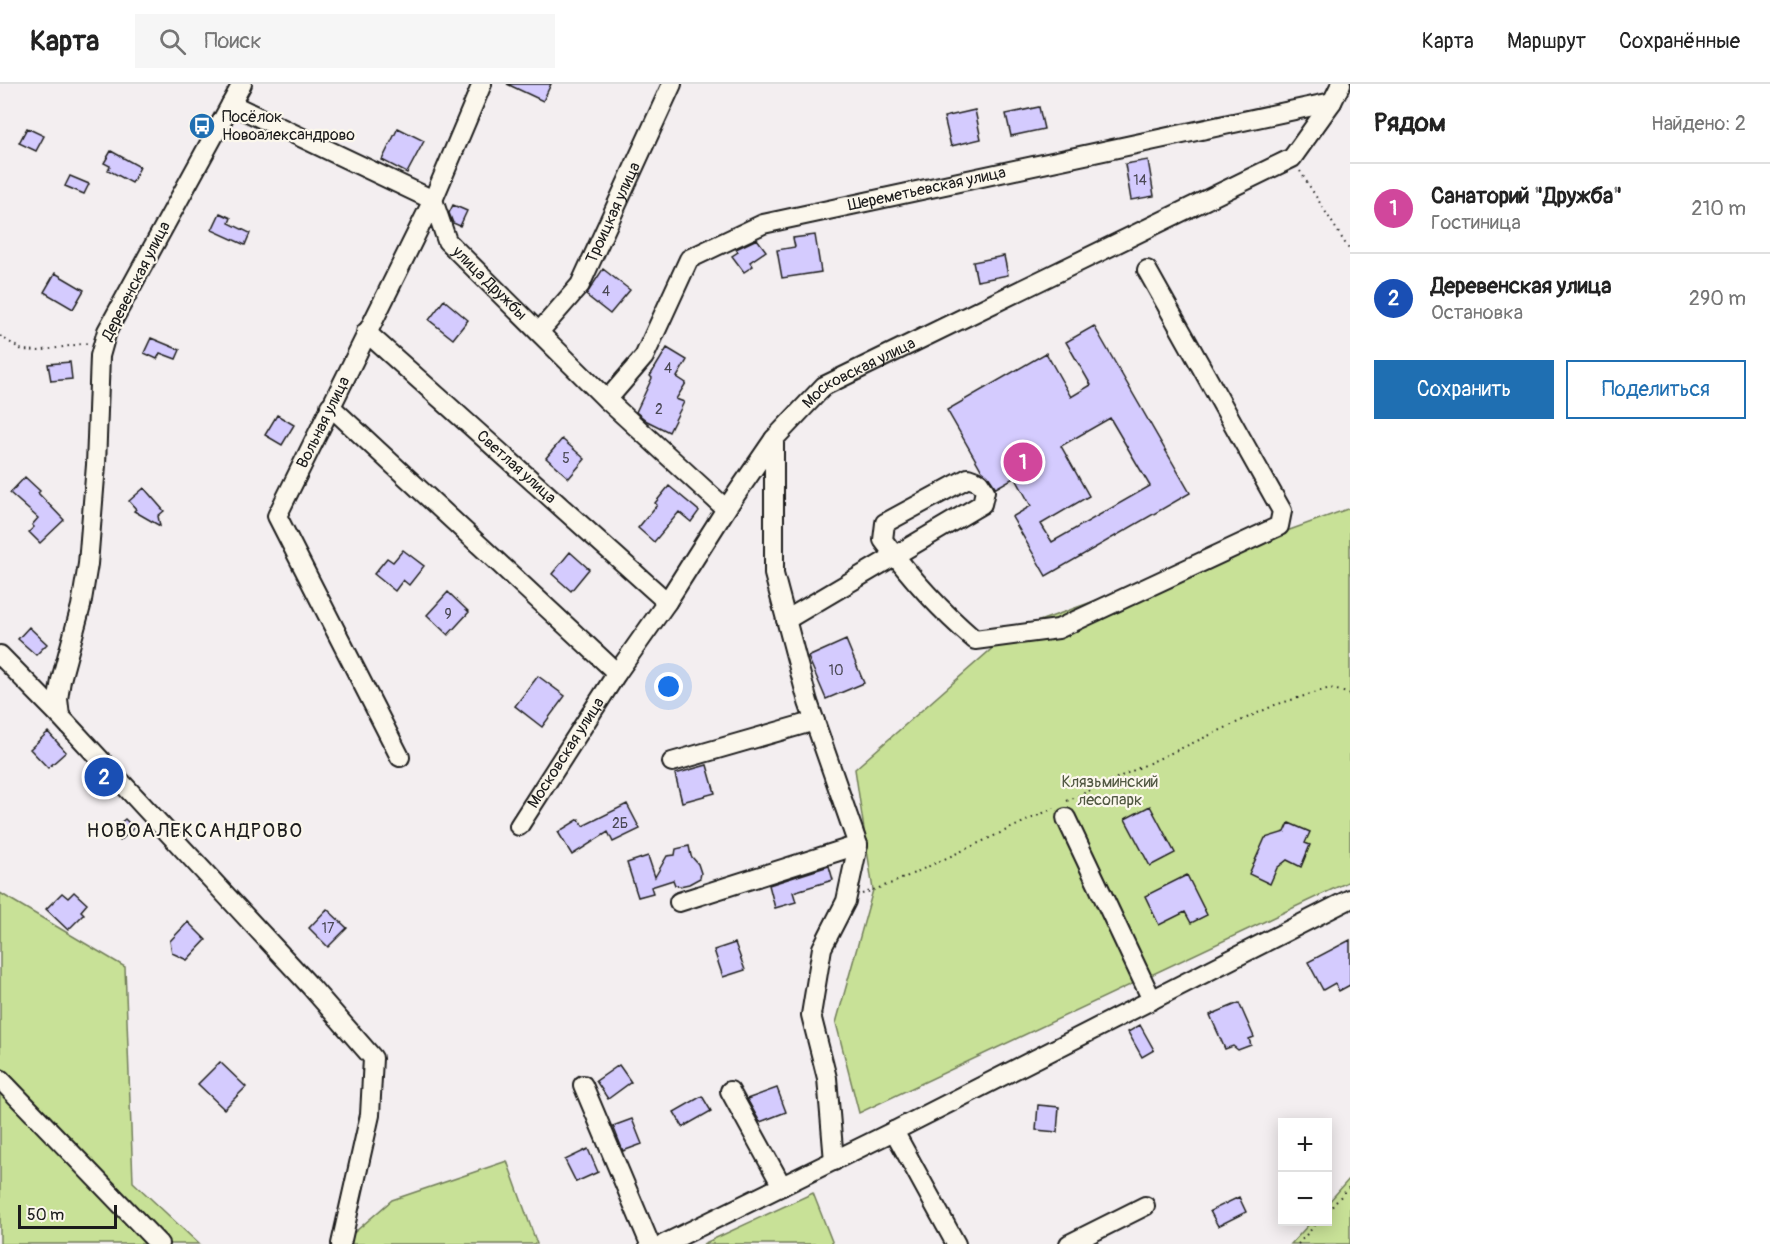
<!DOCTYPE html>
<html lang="ru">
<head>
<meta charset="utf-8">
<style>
	:root { --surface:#fff; --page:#f6f6f6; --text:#222; --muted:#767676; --line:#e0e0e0; --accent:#1f6fb2 }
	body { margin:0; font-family:Pangolin,sans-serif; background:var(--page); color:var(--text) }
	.controls { position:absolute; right:18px; bottom:18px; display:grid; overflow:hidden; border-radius:0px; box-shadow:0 3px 15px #0003 }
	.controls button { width:54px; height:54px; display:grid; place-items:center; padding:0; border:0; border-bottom:2px solid var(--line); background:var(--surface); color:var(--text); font:30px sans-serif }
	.scale { position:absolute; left:18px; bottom:15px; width:99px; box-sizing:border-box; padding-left:6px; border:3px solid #1c1c1c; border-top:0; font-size:16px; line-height:21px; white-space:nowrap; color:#1c1c1c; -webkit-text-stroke:4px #fbf7ec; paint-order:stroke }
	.you { position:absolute; left:669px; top:603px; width:21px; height:21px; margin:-15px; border:4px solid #fff; border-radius:50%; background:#1a73e8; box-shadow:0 0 0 9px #1a73e833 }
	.badge { display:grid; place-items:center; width:39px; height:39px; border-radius:50%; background:var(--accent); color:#fff; font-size:20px; font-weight:700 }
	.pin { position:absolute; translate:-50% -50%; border:3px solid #fff; box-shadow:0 2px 6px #0006 }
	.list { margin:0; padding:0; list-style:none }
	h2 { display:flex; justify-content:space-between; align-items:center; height:78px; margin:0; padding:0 24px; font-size:26px }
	h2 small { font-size:20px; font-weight:400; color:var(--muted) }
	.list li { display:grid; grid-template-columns:39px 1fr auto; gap:18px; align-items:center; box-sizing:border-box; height:90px; padding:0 24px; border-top:2px solid var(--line) }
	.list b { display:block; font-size:22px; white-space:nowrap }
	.list p { margin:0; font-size:20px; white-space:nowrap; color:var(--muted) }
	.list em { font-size:20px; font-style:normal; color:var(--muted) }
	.actions { display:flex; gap:12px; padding:18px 24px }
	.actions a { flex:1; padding:14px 0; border:2px solid var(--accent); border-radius:0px; text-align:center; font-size:21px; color:var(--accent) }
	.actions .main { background:var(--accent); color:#fff }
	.icon { flex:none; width:33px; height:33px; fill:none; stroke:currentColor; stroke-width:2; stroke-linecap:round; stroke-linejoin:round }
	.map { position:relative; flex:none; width:1350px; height:1160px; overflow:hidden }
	header { display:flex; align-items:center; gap:36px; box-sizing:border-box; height:84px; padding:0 30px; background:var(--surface); border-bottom:2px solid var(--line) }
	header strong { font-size:28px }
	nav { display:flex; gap:33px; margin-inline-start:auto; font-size:21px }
	.search { width:420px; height:54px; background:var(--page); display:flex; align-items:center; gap:15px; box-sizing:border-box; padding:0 21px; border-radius:0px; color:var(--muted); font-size:22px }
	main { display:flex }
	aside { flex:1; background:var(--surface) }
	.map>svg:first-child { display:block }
</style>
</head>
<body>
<header>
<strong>Карта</strong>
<div class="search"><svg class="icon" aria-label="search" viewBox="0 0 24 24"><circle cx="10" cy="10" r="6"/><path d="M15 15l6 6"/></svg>Поиск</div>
<nav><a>Карта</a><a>Маршрут</a><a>Сохранённые</a></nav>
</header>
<main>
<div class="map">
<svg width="1350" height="1160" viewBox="0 0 1350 1160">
	<rect width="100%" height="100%" fill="#f3eef0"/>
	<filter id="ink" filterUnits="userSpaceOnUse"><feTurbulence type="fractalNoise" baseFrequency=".0167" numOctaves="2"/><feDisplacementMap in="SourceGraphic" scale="12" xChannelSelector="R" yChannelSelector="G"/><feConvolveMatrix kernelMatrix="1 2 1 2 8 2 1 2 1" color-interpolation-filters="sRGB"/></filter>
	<g filter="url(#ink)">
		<path fill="#c8e197" stroke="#727e5a" stroke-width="1.5" d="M1350 424V797L859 1029 836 939 873 806 855 685 1012 547Z
			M0 809 125 883 133 1098 199 1160H0Z
			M507 1077 537 1160H341L392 1116Z
			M1350 1094V1160H1291L1311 1138H1328V1119Z
			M813 1109 833 1160H703Z"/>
		<path fill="#d4cbfe" stroke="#1c1c1c" stroke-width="1.5" fill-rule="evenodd" d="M507 0H551L543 17Z
			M1039 23 1044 45 1011 52 1006 30Z
			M975 26 981 55 951 62 944 33Z
			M27 44 44 52 36 67 19 59Z
			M398 44 424 57 407 89 382 76Z
			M111 67 140 83 132 99 108 86 110 82 104 79Z
			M1148 76 1154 112 1131 116 1125 80Z
			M70 92 89 100 84 110 65 102Z
			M453 121 467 127 460 142 453 139 449 129Z
			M220 129 231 134 229 139 250 149 245 161 212 146Z
			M815 151 821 188 782 194 777 166 795 163 793 154Z
			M757 155 766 167 750 178 753 182 744 188 732 172 738 168 736 165Z
			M1004 172 1008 191 977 197 973 178Z
			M603 185 630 206 610 230 586 211Z
			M55 189 84 206 73 225 44 208Z
			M444 216 468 236 453 255 429 236Z
			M1094 242 1190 409 1046 492 1012 433 1031 422 1015 393 996 404 988 392 982 387 947 326 1046 269 1071 313 1091 301 1066 258ZM1110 334 1150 402 1052 458 1041 440 1089 412 1061 362Z
			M151 254 180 266 176 275 160 269 157 275 144 269Z
			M667 264 687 276 677 293 686 299 676 315 684 318 669 348 647 337 636 328 652 294 650 292Z
			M70 278 72 295 51 297 48 280Z
			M277 331 294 341 282 361 265 351Z
			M562 355 585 375 569 394 546 374Z
			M25 393 40 407 38 409 64 436 40 459 29 448 34 443 32 441 38 434 10 409Z
			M669 402 699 427 691 438 679 428 654 458 638 444 657 421 655 419Z
			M144 404 164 427 158 432 160 442 134 427 136 425 129 417Z
			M403 466 424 482 409 501 403 496 395 507 374 490 387 474 393 478Z
			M570 468 589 485 571 507 552 490Z
			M448 508 469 528 448 551 427 531Z
			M29 543 47 560 36 571 18 555Z
			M846 556 864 599 826 615 808 573Z
			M538 592 565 612 542 643 515 622Z
			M48 648 66 668 48 684 30 665Z
			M707 681 715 709 682 718 675 690Z
			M627 720 640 745 613 758 608 748 572 771 558 748 579 735 583 742Z
			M1150 722 1175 769 1150 782 1125 735Z
			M125 735 134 744 120 757 111 747Z
			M1289 739 1310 748 1305 759 1310 761 1301 783 1287 776 1277 784 1270 800 1249 790 1265 754 1285 748Z
			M689 762 691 772 698 780 701 789 700 794 689 800 680 802 675 801 673 796 651 803 653 809 638 813 627 779 648 772 655 793 667 772 675 771 676 765Z
			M829 782 833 796 793 808 796 818 775 824 769 801Z
			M1187 791 1207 831 1191 839 1185 828 1159 841 1145 812Z
			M74 808 87 820 81 827 84 830 68 846 46 825 62 809 68 814Z
			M327 825 347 844 328 863 309 844Z
			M188 838 206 856 187 876 172 869 170 857Z
			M1350 856V901L1339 907 1335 899 1323 906 1308 878Z
			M735 859 745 886 723 893 714 866Z
			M1239 919 1254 953 1249 955 1251 961 1238 966 1233 962 1225 965 1210 931Z
			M1140 941 1154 966 1142 973 1128 948Z
			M220 978 246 1003 224 1025 198 1000Z
			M619 981 631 998 608 1015 596 997Z
			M777 1004 786 1028 760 1038 747 1015Z
			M702 1012 711 1027 683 1043 674 1028Z
			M1038 1021 1059 1023 1057 1048 1036 1046Z
			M632 1035 642 1060 623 1067 613 1042Z
			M588 1065 598 1088 576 1098 565 1076Z
			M1239 1113 1246 1128 1218 1142 1210 1127Z"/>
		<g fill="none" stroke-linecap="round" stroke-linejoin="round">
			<defs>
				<g id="minor">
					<path d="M242 0 107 247 100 272 96 381 88 480 81 522 61 596 58 615 60 632 311 903 373 974 370 1031 341 1160"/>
					<path id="s1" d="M231 20 433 116 447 157 607 316 726 425"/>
					<path id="s2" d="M366 248 667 518"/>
					<path id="s3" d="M539 248 580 201 672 0"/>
					<path id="s4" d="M607 316 644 273 689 175 763 140 1332 18"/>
					<path d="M330 322 617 589"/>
					<path d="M774 355V490L808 618 858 761 846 817 822 864 811 931 827 994 834 1077"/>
					<path d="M786 536 982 420 985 407 979 398 968 394 885 439 883 456C910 493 941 527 975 556L1058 545 1279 442 1282 427 1147 186"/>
					<path d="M0 571 60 632"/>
					<path id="s5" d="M400 673 277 432 433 116 482 0"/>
					<path d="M672 678 815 637"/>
					<path d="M1066 734 1152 916"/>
					<path id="s6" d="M519 742 617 589 667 518 726 425 774 355 824 302 1292 74 1332 18 1341 0"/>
					<path d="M679 818 858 761"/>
					<path d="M0 995 159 1160"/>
					<path d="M583 1001 650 1160"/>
					<path d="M730 1007 782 1102"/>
					<path d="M894 1047 956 1160"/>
					<path d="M664 1160 894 1047 1350 815"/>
					<path d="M1069 1160 1145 1122"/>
				</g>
			</defs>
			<use href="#minor" stroke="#1c1c1c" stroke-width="22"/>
			<path stroke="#1c1c1c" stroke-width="2" stroke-dasharray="1.5 4.5" stroke-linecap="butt" d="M1300 87 1350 167
				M0 252 22 266 38 267 88 259
				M1067 717 1275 621 1330 604 1350 610
				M862 810 895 798 1054 724
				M1328 1127 1350 1102
				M1298 1160 1318 1138"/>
			<use href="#minor" stroke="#fbf7ec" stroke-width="18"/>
		</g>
	</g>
	<defs>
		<symbol id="bus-disc" viewBox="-11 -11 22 22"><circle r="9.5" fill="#1f6fb2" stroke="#fbf7ec"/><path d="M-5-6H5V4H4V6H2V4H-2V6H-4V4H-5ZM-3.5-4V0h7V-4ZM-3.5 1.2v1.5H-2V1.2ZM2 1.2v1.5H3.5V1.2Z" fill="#fff"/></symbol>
	</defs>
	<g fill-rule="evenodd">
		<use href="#bus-disc" x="187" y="27" width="30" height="30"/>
	</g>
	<g text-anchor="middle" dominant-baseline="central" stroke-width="4.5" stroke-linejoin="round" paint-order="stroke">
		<g font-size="14" fill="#4a4854">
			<text x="1140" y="96">14</text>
			<text x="606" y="207">4</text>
			<text x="668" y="284">4</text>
			<text x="659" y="325">2</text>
			<text x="566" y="374">5</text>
			<text x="448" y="530">9</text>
			<text x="836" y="586">10</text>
			<text x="620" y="739">2Б</text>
			<text x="328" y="844">17</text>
		</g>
		<g font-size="16" fill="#1c1c1c" stroke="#fbf7ec" text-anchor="start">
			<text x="222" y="33">Посёлок<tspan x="222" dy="18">Новоалександрово</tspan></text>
		</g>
		<g font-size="16" fill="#1c1c1c" stroke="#fbf7ec">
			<text stroke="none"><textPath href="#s4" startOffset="414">Шереметьевская улица</textPath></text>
			<text stroke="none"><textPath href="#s3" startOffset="142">Троицкая улица</textPath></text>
			<text transform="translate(136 197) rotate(-63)">Деревенская улица</text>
			<text stroke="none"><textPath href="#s1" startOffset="327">улица Дружбы</textPath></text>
			<text stroke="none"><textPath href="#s6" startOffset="573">Московская улица</textPath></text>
			<text stroke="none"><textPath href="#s5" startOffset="375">Вольная улица</textPath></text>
			<text stroke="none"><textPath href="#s2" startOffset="202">Светлая улица</textPath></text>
			<text stroke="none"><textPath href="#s6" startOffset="87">Московская улица</textPath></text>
		</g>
		<g font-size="16" fill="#505741" stroke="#fbf7ec">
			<text x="1110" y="698">Клязьминский<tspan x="1110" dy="18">лесопарк</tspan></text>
		</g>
		<g font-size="20" letter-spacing="1.5" fill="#1c1c1c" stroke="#fbf7ec">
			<text x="195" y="746">НОВОАЛЕКСАНДРОВО</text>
		</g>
	</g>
</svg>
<div class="controls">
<button>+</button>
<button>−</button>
</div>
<div class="scale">50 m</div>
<div class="you"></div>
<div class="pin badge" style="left:1023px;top:378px;background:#d1479c">1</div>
<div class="pin badge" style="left:104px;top:693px;background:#1a4fb4">2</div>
</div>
<aside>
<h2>Рядом<small>Найдено: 2</small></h2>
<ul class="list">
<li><span class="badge" style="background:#d1479c">1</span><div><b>Санаторий &quot;Дружба&quot;</b><p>Гостиница</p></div><em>210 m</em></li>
<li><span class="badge" style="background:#1a4fb4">2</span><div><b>Деревенская улица</b><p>Остановка</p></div><em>290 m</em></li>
</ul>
<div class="actions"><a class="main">Сохранить</a><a>Поделиться</a></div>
</aside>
</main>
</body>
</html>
